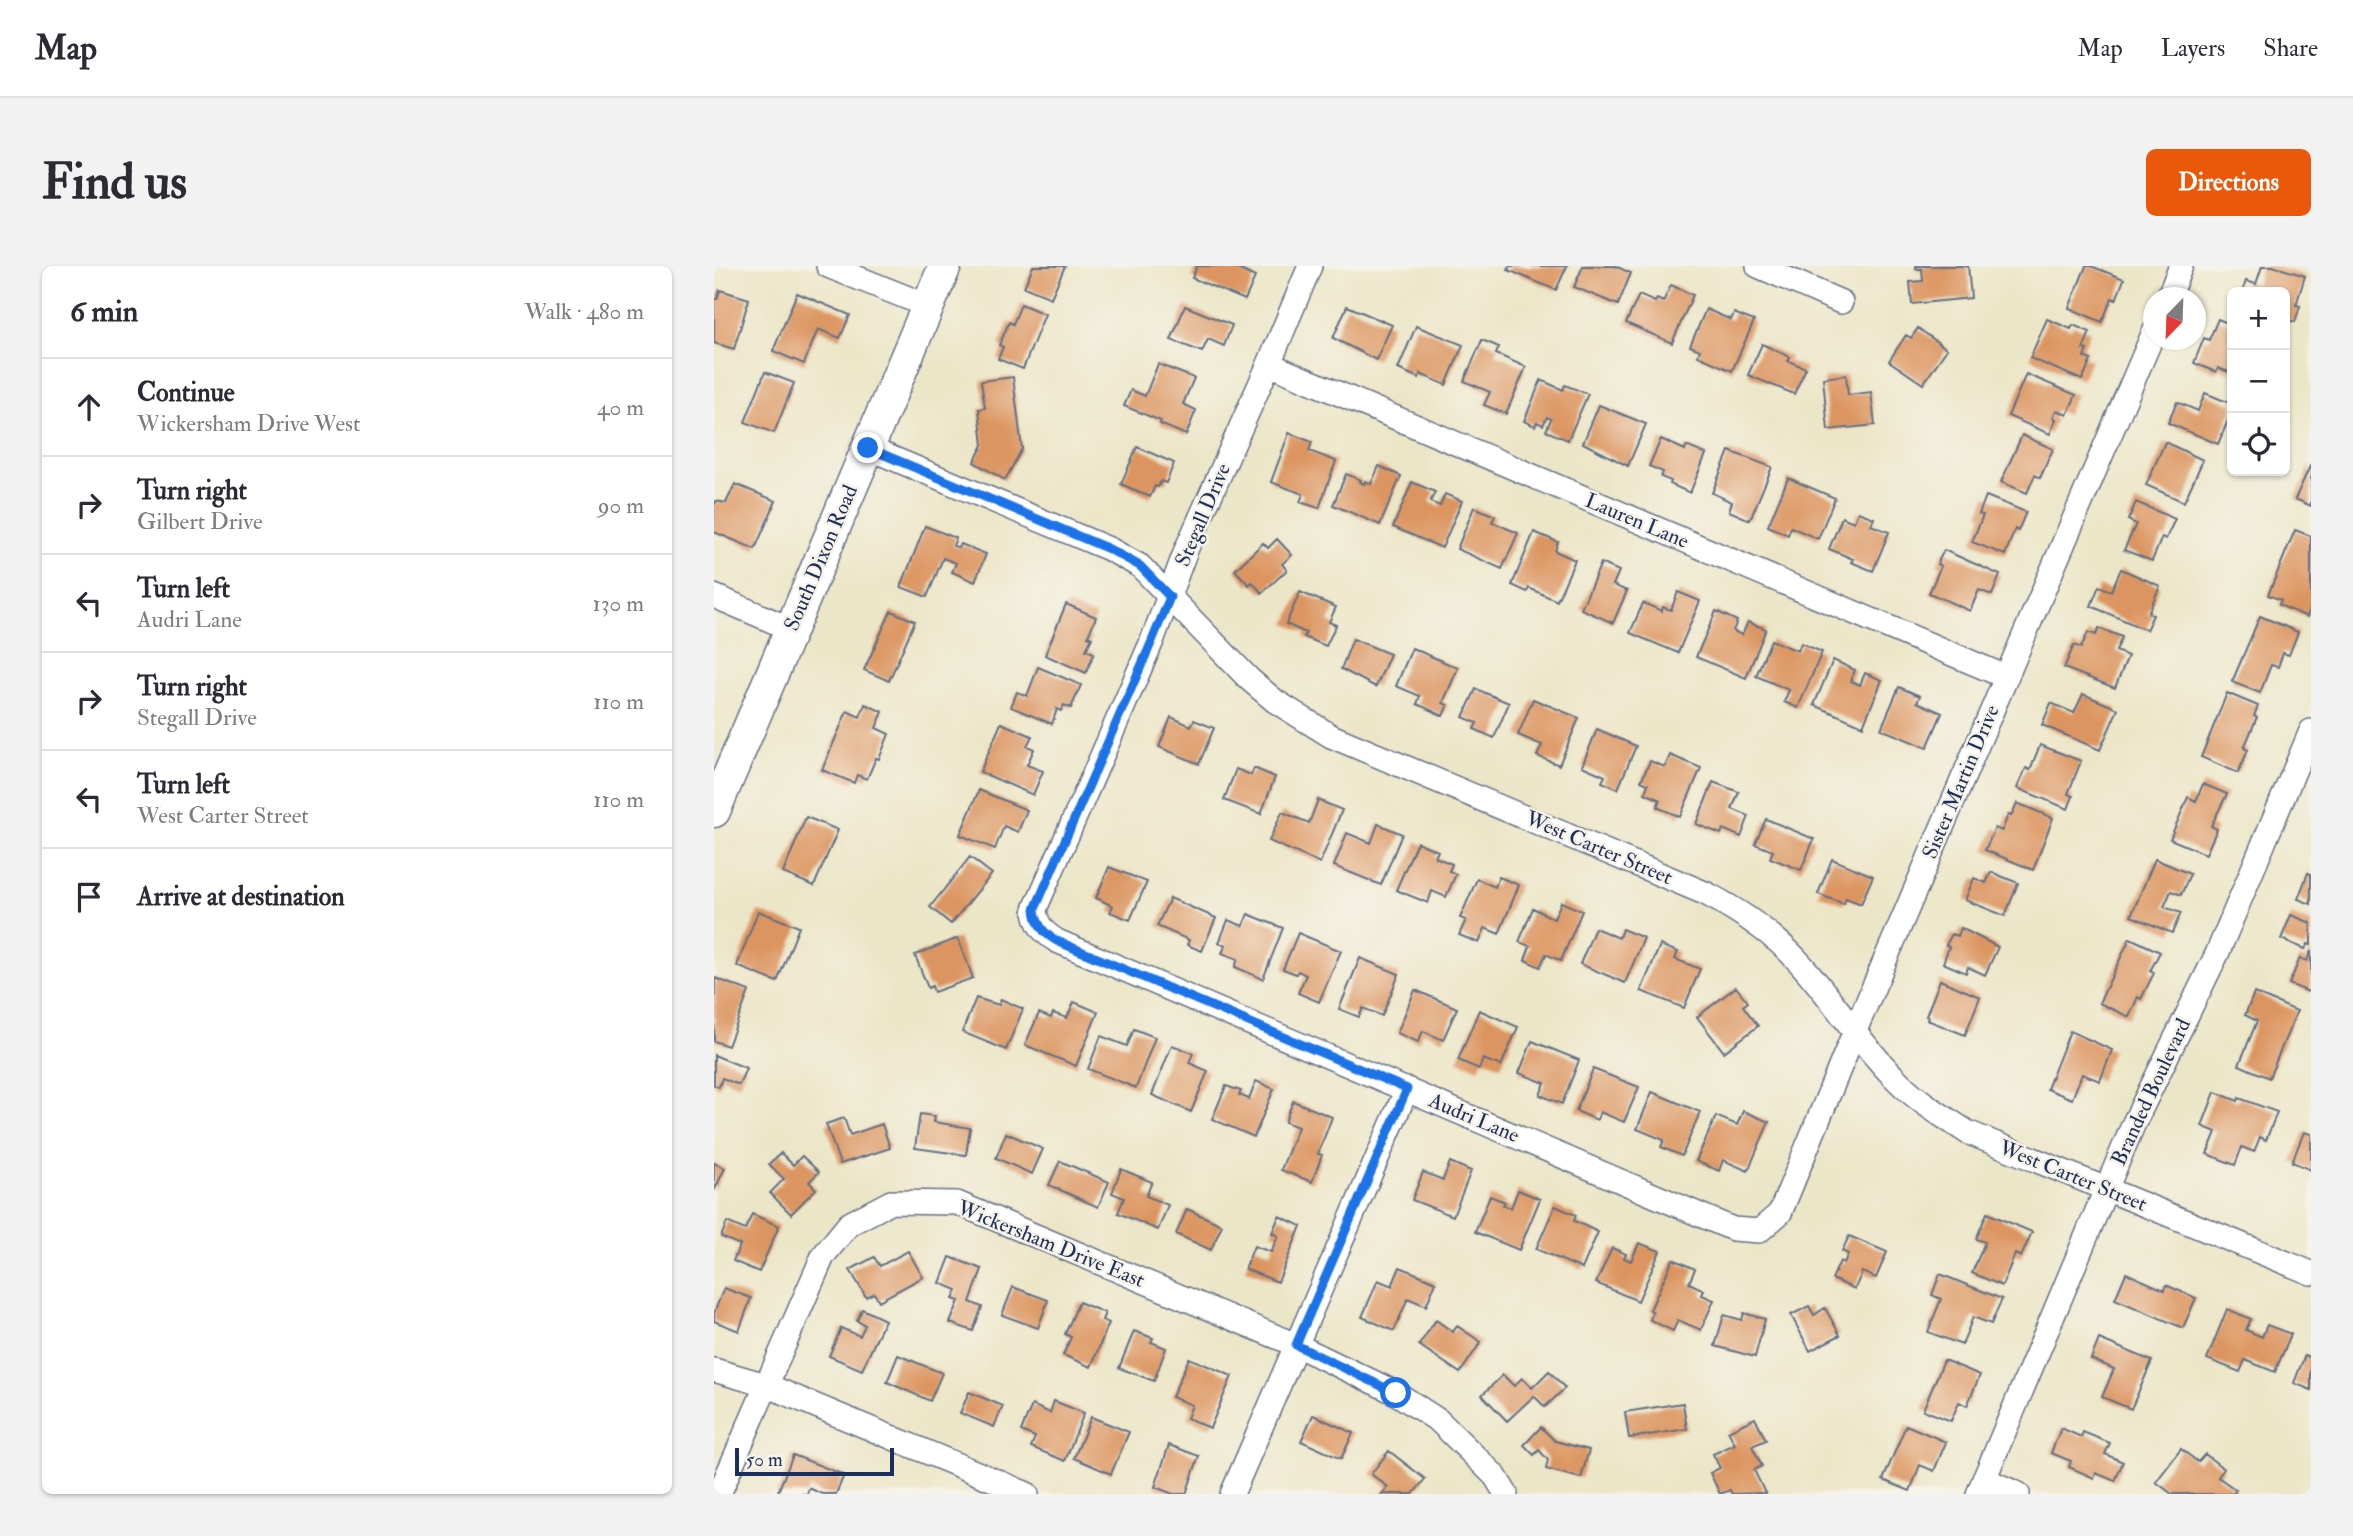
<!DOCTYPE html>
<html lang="en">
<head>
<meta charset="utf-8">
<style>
	:root { --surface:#fff; --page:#f2f2f3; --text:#2b2b33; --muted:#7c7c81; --line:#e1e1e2; --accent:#ea580c }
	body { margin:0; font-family:"IM FELL Double Pica",serif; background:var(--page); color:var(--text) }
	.controls { position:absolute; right:21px; top:21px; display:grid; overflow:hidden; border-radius:10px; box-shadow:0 2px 5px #0004 }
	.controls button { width:63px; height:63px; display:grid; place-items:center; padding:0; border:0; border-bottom:2px solid var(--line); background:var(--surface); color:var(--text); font:35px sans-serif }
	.compass { position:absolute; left:1429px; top:21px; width:63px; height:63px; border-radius:50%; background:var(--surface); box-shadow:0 2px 5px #0004; rotate:203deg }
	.scale { position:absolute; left:21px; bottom:18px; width:159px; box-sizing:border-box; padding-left:7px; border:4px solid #1b2f5e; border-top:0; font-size:19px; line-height:24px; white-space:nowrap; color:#1b2f5e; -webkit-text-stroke:5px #f7f3e8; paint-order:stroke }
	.stop { position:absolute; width:21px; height:21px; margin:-16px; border:5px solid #1a73e8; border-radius:50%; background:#fff }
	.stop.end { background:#1a73e8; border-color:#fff; box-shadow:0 2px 7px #0008 }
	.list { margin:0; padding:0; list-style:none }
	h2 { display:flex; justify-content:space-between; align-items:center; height:91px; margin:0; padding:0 28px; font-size:30px }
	h2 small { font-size:23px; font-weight:400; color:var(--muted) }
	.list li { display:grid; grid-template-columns:46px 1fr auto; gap:21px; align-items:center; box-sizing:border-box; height:98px; padding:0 28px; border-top:2px solid var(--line) }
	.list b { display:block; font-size:26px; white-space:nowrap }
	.list p { margin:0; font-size:23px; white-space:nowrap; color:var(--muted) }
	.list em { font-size:23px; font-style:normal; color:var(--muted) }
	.icon { flex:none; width:38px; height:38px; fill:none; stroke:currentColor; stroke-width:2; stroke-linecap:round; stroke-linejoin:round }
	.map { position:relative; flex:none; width:1597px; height:1228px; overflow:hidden; border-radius:10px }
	header { display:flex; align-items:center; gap:42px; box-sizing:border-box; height:98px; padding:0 35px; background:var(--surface); border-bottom:2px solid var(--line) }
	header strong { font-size:33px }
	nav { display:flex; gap:38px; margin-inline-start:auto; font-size:24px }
	.intro { display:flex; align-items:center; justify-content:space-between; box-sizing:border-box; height:168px; padding:0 42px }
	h1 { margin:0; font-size:49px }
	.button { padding:18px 32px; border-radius:10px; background:var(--accent); color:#fff; font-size:24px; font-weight:700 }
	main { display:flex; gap:42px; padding:0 42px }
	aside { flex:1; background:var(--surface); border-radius:10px; box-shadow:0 2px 5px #0004 }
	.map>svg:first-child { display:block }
</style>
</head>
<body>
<header>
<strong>Map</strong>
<nav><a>Map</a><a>Layers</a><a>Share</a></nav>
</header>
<div class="intro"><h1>Find us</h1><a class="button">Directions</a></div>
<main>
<aside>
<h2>6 min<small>Walk · 480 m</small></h2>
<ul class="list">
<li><svg class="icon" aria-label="ahead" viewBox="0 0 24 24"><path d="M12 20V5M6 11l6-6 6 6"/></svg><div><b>Continue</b><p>Wickersham Drive West</p></div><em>40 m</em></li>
<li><svg class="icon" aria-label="right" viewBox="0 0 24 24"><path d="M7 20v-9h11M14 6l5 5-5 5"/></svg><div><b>Turn right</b><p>Gilbert Drive</p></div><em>90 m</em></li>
<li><svg class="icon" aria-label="left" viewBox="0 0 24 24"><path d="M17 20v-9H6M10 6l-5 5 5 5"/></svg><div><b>Turn left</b><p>Audri Lane</p></div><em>130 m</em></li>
<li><svg class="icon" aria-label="right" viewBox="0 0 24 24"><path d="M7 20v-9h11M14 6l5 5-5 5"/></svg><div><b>Turn right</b><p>Stegall Drive</p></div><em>110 m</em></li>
<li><svg class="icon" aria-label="left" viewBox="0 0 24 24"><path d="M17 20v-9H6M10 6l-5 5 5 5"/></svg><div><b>Turn left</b><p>West Carter Street</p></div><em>110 m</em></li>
<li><svg class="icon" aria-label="arrive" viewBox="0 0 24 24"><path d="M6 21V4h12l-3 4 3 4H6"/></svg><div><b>Arrive at destination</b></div></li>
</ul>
</aside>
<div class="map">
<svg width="1597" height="1228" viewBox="0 0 1597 1228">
	<rect width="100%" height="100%" fill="#f7f3e8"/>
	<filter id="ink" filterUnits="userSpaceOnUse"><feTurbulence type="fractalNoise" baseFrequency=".0143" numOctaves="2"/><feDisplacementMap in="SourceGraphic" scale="14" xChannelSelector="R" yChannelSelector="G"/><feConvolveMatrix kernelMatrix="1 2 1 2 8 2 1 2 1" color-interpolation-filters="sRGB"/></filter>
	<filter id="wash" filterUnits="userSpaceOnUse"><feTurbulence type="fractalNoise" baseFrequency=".00686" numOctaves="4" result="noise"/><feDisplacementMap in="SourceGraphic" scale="28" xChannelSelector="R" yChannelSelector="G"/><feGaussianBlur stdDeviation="1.57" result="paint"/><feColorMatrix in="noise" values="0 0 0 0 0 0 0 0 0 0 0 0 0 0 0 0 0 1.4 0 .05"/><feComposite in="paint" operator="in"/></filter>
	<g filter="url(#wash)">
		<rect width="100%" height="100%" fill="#ece6c8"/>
		<g id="blocks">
			<path fill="#dc9561" d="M319 0H351L337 32 310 21Z
				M483 0H523L522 2 541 11 531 34 478 12Z
				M796 0H853L842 24 794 4Z
				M869 0H901L917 7 904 39 860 21Z
				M1202 0H1254L1257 32 1198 38 1196 16 1209 15 1208 3H1202Z
				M1372 0H1377L1410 13 1402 34 1398 32 1388 56 1355 42Z
				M1548 0H1559L1591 10 1582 39 1586 40 1581 56 1571 53V26H1528L1532 15 1542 18Z
				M957 19 979 29 958 77 912 57 925 29 941 36 943 33 949 36Z
				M6 24 35 33 20 83 0 77V33H3Z
				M83 27 136 49 126 72 104 63 90 98 59 85Z
				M307 38 331 48 309 103 284 93 289 81 285 79 295 56 299 58Z
				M471 40 518 59 510 80 494 73 488 86 457 74Z
				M633 40 678 59 662 94 619 72Z
				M992 43 1017 54 1020 47 1040 55 1018 105 984 90 986 84 976 80Z
				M1333 53 1357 63 1359 59 1376 66 1369 83 1373 84 1370 91 1377 94 1368 114 1316 92Z
				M1504 53 1518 59V107L1504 102 1502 106 1480 97 1490 72 1495 74Z
				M702 60 749 79 732 119 706 108 705 112 684 103Z
				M1204 62 1233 83 1209 118 1175 95 1192 69 1197 72Z
				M768 74 785 81 782 88 812 101 792 148 770 139 776 126 750 115Z
				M1048 78 1076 91 1074 95 1092 102 1080 128 1034 109Z
				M444 98 480 112 469 138 482 144 472 169 446 158 447 155 410 140 417 124 431 130Z
				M51 106 80 117 60 167 31 156Z
				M1312 108 1362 129 1353 149 1342 144 1339 152 1342 153 1336 168 1294 150Z
				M1132 109 1134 129 1157 126 1161 159 1114 164 1109 112Z
				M299 111 308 183 291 214 260 196 269 179 265 143 271 142 267 115Z
				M827 114 849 124 851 119 874 128 854 174 832 165 837 153 833 151 829 159 823 156 821 160 810 155Z
				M1491 127 1518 138V145L1504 178 1454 157 1463 136 1484 145Z
				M885 139 932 158 914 200 869 177Z
				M575 167 598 176 595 185 622 195 605 242 586 236 589 228 557 216Z
				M1308 169 1339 183 1326 212 1321 209 1313 227 1287 216Z
				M947 173 971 184 972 180 992 188 976 227 956 218 957 215 947 211 949 206 935 200Z
				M1451 176 1489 194 1470 236 1432 219Z
				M423 181 460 197 452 217 447 215 444 221 441 220 436 231 407 218Z
				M1015 185 1058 201 1036 254 1015 245 1018 236 998 227Z
				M1597 198V240L1581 233Z
				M665 200 687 210 666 259 619 239 632 208 647 214 646 216 650 218 651 215 657 218Z
				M1074 212 1121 232 1104 273 1077 261 1074 269 1054 260Z
				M698 216 721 226 716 236 726 240 731 228 748 235 728 282 679 261Z
				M21 218 62 235 41 283 0 266V240L2 235 12 237Z
				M1272 230 1312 246 1304 265 1301 263 1291 289 1258 276 1269 249 1265 248Z
				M1422 236 1461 253 1452 273 1448 271 1438 295 1410 284 1422 258 1414 254Z
				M760 241 781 250 778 256 804 267 788 303 743 283Z
				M1144 246 1160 252 1157 259 1175 266 1159 305 1137 296 1139 293 1115 283 1128 251 1140 256Z
				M211 260 242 272 239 280 245 282 247 278 272 288 261 316 238 306 242 297 229 292 213 331 187 321Z
				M1581 264 1597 270V341L1593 351 1565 339 1567 334 1554 329Z
				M820 266 844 276 841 285 861 294 843 335 815 322 813 326 798 319Z
				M563 273 578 289 568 298 573 304 548 327 538 316 535 319 521 304 549 277 554 282Z
				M1230 284 1286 309 1278 329 1265 324 1256 345 1215 327 1227 300 1223 298Z
				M887 297 905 305 899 319 913 325 899 357 867 343Z
				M1407 303 1446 320 1434 347 1439 349 1432 364 1377 340 1385 320 1397 325Z
				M586 326 622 341 615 356 622 359 612 380 590 371 592 367 572 358Z
				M964 326 986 335 964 387 916 367 929 337 948 345 949 341 957 344Z
				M352 338 382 351 374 370 378 372 372 384 380 387 372 407 331 389Z
				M177 345 201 355 175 415 150 404Z
				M1002 345 1023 355 1019 365 1028 369 1034 356 1052 363 1032 412 982 391Z
				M1546 350 1584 366 1575 389 1569 387 1564 401 1557 399 1546 427 1518 416Z
				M1385 362 1408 371 1402 385 1414 390 1401 422 1350 402 1360 379 1367 382 1374 366 1382 369Z
				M639 373 676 388 662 421 627 403Z
				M1057 374 1084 385 1087 377 1108 386 1084 442 1070 436 1075 424 1042 410Z
				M698 382 744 402 729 437 734 439 729 450 703 438 706 430 682 420Z
				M1119 394 1141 404 1137 415 1146 419 1151 407 1168 414 1149 460 1100 439Z
				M324 401 367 419 357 442 350 439 347 445 343 443 338 458 297 441 303 426 313 430Z
				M1185 421 1206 430 1203 436 1228 447 1213 482 1167 463Z
				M762 423 795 437 780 472 760 463 763 457 749 451Z
				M1513 427 1544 440 1540 450 1543 451 1530 482 1534 484 1524 507 1487 491Z
				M1369 428 1404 443 1386 484 1328 459 1337 437 1360 447Z
				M819 433 865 452 845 499 823 490 828 479 804 469Z
				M151 438 169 446 162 462 175 468 165 493 162 492 153 513 143 509 140 517 108 504 133 445 146 451Z
				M457 451 477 460 480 454 500 462 485 498 445 481Z
				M287 457 318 470 313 480 320 483 313 499 329 505 319 529 266 506Z
				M883 463 922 480 904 523 888 516 891 510 868 500Z
				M1326 479 1367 495 1354 528 1359 530 1354 543 1303 522 1312 502 1316 504Z
				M956 489 987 502 966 551 943 541 946 534 931 527 934 518 927 515 936 495 951 501Z
				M540 502 561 511 547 548 510 534 522 503 537 509Z
				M999 516 1025 526 1018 543 1035 550 1027 571 1009 563 1007 568 982 558Z
				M1489 518 1513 528 1497 560 1503 563 1492 588 1456 573 1474 531 1482 535Z
				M265 524 313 544 304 566 290 560 281 583 246 569Z
				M604 534 628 544 606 597 555 575 568 546 595 557Z
				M1303 537 1339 552 1319 604 1271 584 1281 562 1288 565 1294 549 1297 550Z
				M92 551 124 564 100 620 69 607Z
				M1052 553 1100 573 1087 604 1056 592 1059 585 1041 578Z
				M664 558 688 568 667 619 620 600 633 567 657 577Z
				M703 576 724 585 721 591 738 598 735 605 742 608 732 631 718 625 714 637 682 624Z
				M256 591 278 608 237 658 216 641Z
				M1118 593 1159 610 1147 638 1132 632 1130 638 1104 628Z
				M1441 593 1476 608 1467 629 1457 625 1450 641 1467 647 1458 667 1417 650Z
				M395 601 433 616 416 654 396 646 399 640 382 632Z
				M1277 606 1304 617 1291 650 1251 634 1260 612 1272 617Z
				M1594 607 1597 608V638L1584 633Z
				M785 611 805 619 785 668 771 662 765 677 745 669 752 654 746 652 763 613 781 621Z
				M456 632 502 652 488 685 473 679 475 674 443 660Z
				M847 636 868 645 847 695 832 688 826 701 811 694 816 680 805 676 819 642 840 653Z
				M44 645 85 661 63 716 23 700Z
				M534 648 569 662 549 713 521 701 524 693 508 687 512 679 505 677 514 654 529 660Z
				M1577 649 1597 657V679L1594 678 1591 683 1567 673Z
				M881 662 905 672 908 663 930 672 911 717 866 698Z
				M1247 662 1284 681 1271 709 1254 701 1252 707 1229 697 1235 681 1232 679 1238 668 1244 670Z
				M584 667 627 685 605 736 584 727 592 709 584 705 582 708 569 703Z
				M244 672 259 712 220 726 218 720 214 722 201 689Z
				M1416 672 1446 686 1436 705 1440 707 1427 733 1424 731 1415 751 1385 737Z
				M946 679 964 686 961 693 986 703 970 742 927 725Z
				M1597 685V727L1575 718 1586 692 1593 695Z
				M646 692 685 708 668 750 649 742 645 751 625 743Z
				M1 712 35 725 14 780 0 775Z
				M1226 714 1266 731 1251 769 1213 754 1214 751 1212 750Z
				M1022 721 1034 736 1029 740 1044 760 1010 786 983 751Z
				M701 724 743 742 729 774 709 765 704 776 683 767Z
				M1540 727 1583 745 1555 812 1525 799 1543 755 1531 749Z
				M262 732 285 739 287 733 309 743 292 784 248 766Z
				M360 736 384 746 362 800 311 779 325 747 337 752 339 747 353 752Z
				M765 744 804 761 787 800 769 793 765 803 744 794Z
				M420 763 441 771 422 822 374 803 387 770 413 780Z
				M1356 765 1398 784 1386 815 1368 808 1358 833 1333 823Z
				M818 775 865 794 848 838 826 829 831 817 805 807Z
				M458 779 479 787 475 797 494 805 477 846 438 829Z
				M0 789 32 802 25 819 8 812 5 821 0 819Z
				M879 803 925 821 910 856 886 846 883 854 862 845Z
				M542 815 560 823 540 871 498 853 512 820 527 825 525 829 535 833Z
				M938 826 986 846 968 890 947 881 950 874 923 863Z
				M1501 826 1524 835 1525 832 1563 846 1552 874 1546 871 1540 886 1528 881 1521 899 1493 888 1502 866 1488 860Z
				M579 835 618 851 604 888 608 889 598 916 567 904 584 861 571 856Z
				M1029 845 1055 856 1034 905 1009 894 1005 905 982 895 1002 850 1023 859Z
				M206 848 221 850 220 856 256 862 252 889 201 882Z
				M130 852 136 869 168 858 176 882 126 898 112 858Z
				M1590 866 1597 868V904L1578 896Z
				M292 867 329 883 318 908 282 892Z
				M67 887 79 899 88 890 105 906 95 916 102 923 77 948 56 927 70 913 55 898Z
				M346 895 395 916 384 941 335 919Z
				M736 896 757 905 739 950 698 934 709 906 729 914Z
				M0 897 11 902 0 925Z
				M407 903 438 916 432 930 454 939 444 964 404 947 410 932 398 927Z
				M804 924 826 933 805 984 761 966 776 930 791 936 789 939 797 942Z
				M841 940 862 949 860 955 884 966 868 1003 822 983Z
				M473 943 508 959 497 984 462 968Z
				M1273 947 1318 966 1307 991 1301 988 1288 1020 1258 1007 1271 976 1262 973Z
				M38 948 65 960 45 1006 19 995 26 979 7 971 13 956 31 964Z
				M565 950 587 960 564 1016 531 1003 540 980 557 986 564 970 558 967Z
				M1135 970 1173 986 1162 1012 1148 1006 1141 1023 1118 1013 1126 995 1130 997 1134 988 1128 985Z
				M925 977 946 985 924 1035 882 1017 898 982 912 988 910 992 917 995Z
				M194 985 209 1011 165 1035 160 1027 152 1031 136 1004 160 991 166 1000Z
				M236 991 268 1003 256 1036 268 1041 259 1065 236 1057 245 1035 239 1033 243 1024 226 1017Z
				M959 993 981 1003 975 1017 990 1024 988 1029 1000 1034 987 1064 964 1054 959 1065 936 1054 939 1046 936 1044Z
				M686 1001 722 1016 712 1040 694 1032 680 1065 648 1051 664 1014 678 1020Z
				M1412 1007 1450 1024 1452 1019 1482 1032 1469 1062 1401 1033Z
				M1226 1008 1288 1033 1277 1058 1259 1051 1248 1079 1214 1066 1227 1033 1218 1029Z
				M299 1021 334 1034 324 1062 288 1049Z
				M10 1022 37 1032 25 1065 0 1055V1047Z
				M365 1036 391 1047 388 1054 395 1057 377 1101 349 1089 357 1071 351 1068Z
				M1095 1040 1100 1049 1111 1042 1126 1069 1096 1085 1077 1049Z
				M148 1043 171 1054 148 1104 115 1090 127 1062 146 1070 151 1059 143 1055Z
				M1513 1043 1537 1053 1532 1064 1548 1071 1553 1059 1577 1068 1561 1106 1531 1094 1526 1106 1493 1093Z
				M1030 1047 1051 1053 1041 1091 1001 1080 1010 1049 1028 1054Z
				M722 1054 739 1066 743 1060 767 1076 746 1107 705 1079Z
				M420 1065 439 1072 437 1076 452 1082 440 1115 405 1102Z
				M1385 1073 1438 1095 1417 1143 1388 1131 1400 1103 1377 1093Z
				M184 1089 228 1107 216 1135 173 1116Z
				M1591 1089 1597 1092V1124L1580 1117Z
				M475 1092 518 1110 496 1162 473 1152 478 1139 458 1131Z
				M1230 1094 1266 1109 1253 1140 1245 1136 1237 1155 1209 1144Z
				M835 1105 851 1122 831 1141 820 1130 793 1155 768 1129 789 1109 800 1120 808 1112 818 1122Z
				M255 1126 289 1140 280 1161 246 1147Z
				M340 1135 370 1147 351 1195 317 1181 321 1171 307 1165 318 1139 336 1147Z
				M969 1137 973 1163 915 1172 911 1146Z
				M599 1149 639 1167 627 1193 587 1175Z
				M377 1151 415 1166 397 1208 360 1192Z
				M1041 1152 1052 1174 1038 1180 1048 1200 1040 1204 1051 1227 1018 1228 1016 1224 1006 1228 996 1207 1006 1202 999 1188 1021 1178 1014 1165Z
				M1192 1159 1232 1176 1220 1205 1206 1199 1196 1225 1169 1214Z
				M827 1161 841 1175 875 1184 867 1212 832 1203 834 1194 825 1184 820 1189 810 1179Z
				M1347 1162 1367 1171 1369 1166 1396 1177 1391 1188 1409 1196 1401 1215 1382 1207 1380 1212 1355 1201 1357 1195 1337 1187Z
				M455 1179 485 1190 472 1228H459L441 1221Z
				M1467 1183 1484 1196 1491 1188 1510 1203 1504 1211 1522 1224 1519 1228H1458L1442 1216Z
				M675 1185 711 1213 699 1228H668L674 1221 657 1208Z
				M79 1189 130 1209 122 1228H108L95 1222 93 1228H63Z"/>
		</g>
	</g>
	<g filter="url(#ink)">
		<use href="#blocks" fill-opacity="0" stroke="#646f83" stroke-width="2"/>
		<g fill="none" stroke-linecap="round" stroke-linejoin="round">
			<defs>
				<path id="minor" d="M114 0 214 40
					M596 0 555 98 472 284 438 375 321 643C322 659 330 667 343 675L1019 963 1045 965 1066 947 1140 767 1440 66
					M1044 0 1127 36
					M1454 32 1467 0
					M555 98 1292 411
					M154 182 395 283 426 300 535 413 561 435 617 470 993 628C1027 646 1060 668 1086 697 1121 736 1148 780 1185 816 1205 836 1230 851 1253 866L1597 1007
					M0 330 77 363
					M0 1104 52 1119 313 1228
					M1270 1213 1304 1228
					M5 1228 109 990 135 958 177 936 243 937 582 1079 682 1127 725 1155 781 1210 792 1228
					M518 1228 693 823
					M1264 1228 1420 857 1503 688 1597 465"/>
				<path id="secondary" d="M0 545 231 0"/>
			</defs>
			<use href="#minor" stroke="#646f83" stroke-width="26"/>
			<use href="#secondary" stroke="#646f83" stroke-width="35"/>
			<use href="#minor" stroke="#fff" stroke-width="23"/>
			<use href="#secondary" stroke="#fff" stroke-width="32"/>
		</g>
	</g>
	<g fill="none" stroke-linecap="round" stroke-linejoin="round" filter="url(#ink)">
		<path stroke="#1a73e8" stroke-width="9" d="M154 182 395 283 426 300 456 331 438 375 321 643C322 658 330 668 343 675L693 823 582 1079 682 1127"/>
	</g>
	<g text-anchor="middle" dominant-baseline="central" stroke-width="5" stroke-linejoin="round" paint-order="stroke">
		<g font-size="21" fill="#1b2f5e" stroke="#f7f3e8">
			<text transform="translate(489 249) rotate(-67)">Stegall Drive</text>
			<text transform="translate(923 255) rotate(23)">Lauren Lane</text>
			<text transform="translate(107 292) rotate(-67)">South Dixon Road</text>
			<text transform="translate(1247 516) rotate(-67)">Sister Martin Drive</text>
			<text transform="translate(885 582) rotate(23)">West Carter Street</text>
			<text transform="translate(1437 826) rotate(-65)">Branded Boulevard</text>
			<text transform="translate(760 852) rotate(23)">Audri Lane</text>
			<text transform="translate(1359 910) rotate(22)">West Carter Street</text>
			<text transform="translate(337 978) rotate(22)">Wickersham Drive East</text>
		</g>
	</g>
</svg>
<div class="controls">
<button>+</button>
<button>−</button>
<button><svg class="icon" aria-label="locate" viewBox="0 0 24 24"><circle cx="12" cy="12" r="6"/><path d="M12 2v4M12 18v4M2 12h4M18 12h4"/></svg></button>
</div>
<svg class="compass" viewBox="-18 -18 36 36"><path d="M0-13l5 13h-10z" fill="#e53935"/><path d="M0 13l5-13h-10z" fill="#7c7c81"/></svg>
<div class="scale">50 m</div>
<div class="stop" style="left:682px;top:1127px"></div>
<div class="stop end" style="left:154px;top:182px"></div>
</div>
</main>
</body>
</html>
